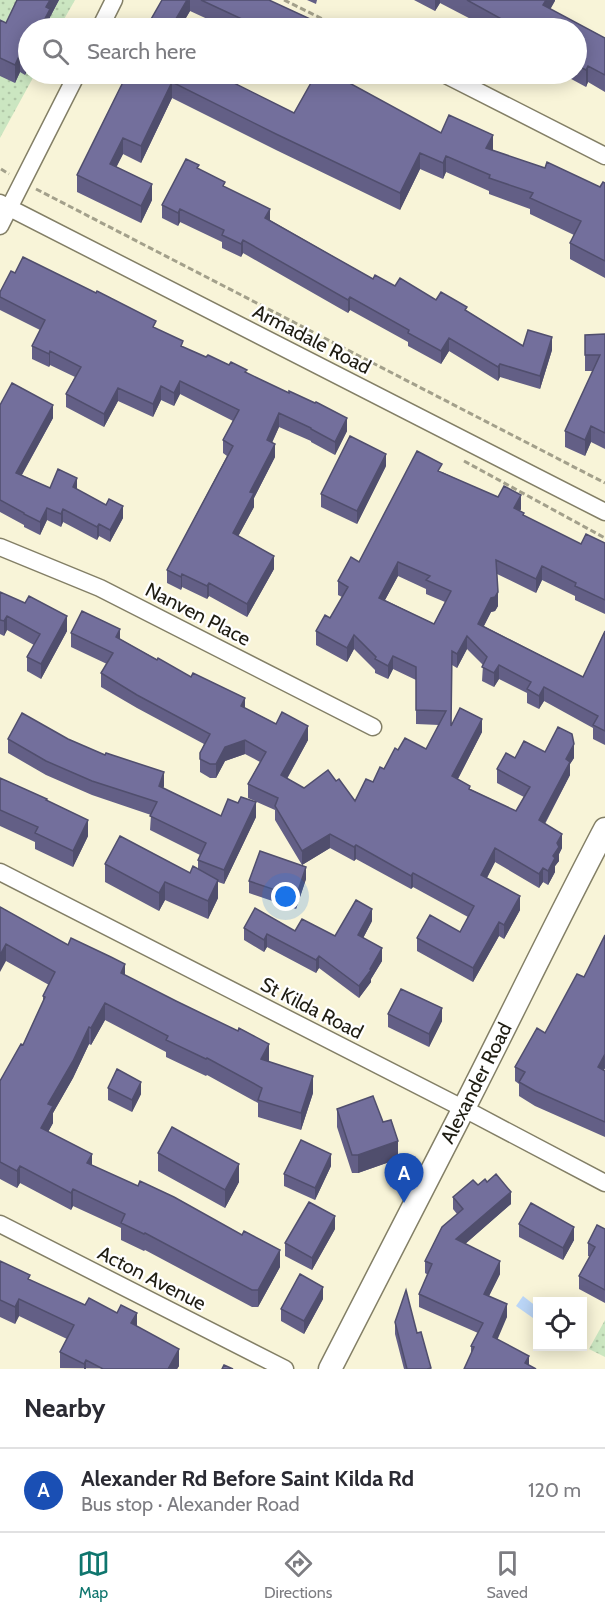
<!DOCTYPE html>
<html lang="en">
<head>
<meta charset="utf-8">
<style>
	:root { --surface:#fff; --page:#f7f7f7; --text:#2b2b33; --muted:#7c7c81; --line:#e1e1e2; --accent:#0f766e }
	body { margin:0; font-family:Cabin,sans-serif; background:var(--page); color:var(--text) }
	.controls { position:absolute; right:18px; bottom:18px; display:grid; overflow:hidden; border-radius:0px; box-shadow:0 3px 15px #0003 }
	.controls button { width:54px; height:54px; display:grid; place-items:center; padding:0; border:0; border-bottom:2px solid var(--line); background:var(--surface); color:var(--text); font:30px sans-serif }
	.you { position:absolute; left:286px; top:897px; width:21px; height:21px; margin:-15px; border:4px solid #fff; border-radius:50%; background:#1a73e8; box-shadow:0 0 0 9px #1a73e833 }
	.badge { display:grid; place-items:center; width:39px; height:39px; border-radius:50%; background:var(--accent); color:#fff; font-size:20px; font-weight:700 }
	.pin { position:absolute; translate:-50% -50px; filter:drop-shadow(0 2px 3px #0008) }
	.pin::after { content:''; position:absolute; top:32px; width:21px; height:18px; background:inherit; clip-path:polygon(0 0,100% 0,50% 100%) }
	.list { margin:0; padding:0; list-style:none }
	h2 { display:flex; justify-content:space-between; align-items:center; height:78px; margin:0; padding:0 24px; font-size:26px }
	h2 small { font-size:20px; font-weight:400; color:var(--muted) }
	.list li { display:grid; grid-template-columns:39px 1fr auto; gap:18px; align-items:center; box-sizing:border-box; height:84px; padding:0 24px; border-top:2px solid var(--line) }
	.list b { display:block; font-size:22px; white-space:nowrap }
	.list p { margin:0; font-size:20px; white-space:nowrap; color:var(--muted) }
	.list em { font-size:20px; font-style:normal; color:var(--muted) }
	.icon { flex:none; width:33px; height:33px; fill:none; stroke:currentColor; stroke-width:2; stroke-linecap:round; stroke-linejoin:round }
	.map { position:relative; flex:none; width:605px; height:1369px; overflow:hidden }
	.search { position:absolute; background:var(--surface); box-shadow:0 3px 15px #0003; left:18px; right:18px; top:18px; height:66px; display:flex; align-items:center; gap:15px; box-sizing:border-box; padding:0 21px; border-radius:33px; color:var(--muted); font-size:22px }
	.sheet { height:162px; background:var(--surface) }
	nav { display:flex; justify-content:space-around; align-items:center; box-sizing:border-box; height:84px; border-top:2px solid var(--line); background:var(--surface); font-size:16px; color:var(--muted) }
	nav a { display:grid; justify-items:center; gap:3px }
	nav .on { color:var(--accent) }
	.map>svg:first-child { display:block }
</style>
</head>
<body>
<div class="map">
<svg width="605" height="1369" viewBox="0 0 605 1369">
	<defs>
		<pattern id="grass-dots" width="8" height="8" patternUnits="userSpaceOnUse" patternTransform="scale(1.5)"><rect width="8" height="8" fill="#cbe6c1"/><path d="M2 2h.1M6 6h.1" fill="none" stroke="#aec5a5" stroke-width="1.8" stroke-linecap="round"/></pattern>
	</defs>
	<rect width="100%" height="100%" fill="#f8f4d8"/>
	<path fill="url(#grass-dots)" d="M0 0H75L59 28H28V74H35L0 138Z
		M605 1320V1357L589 1349Z"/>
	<path fill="#bbd6f7" d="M523 1296 537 1307V1313L533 1318 516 1306Z"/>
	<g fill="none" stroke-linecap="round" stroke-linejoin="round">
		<defs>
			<path id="minor" d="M100 28 114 0
				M444 74 605 156
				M0 203 605 512
				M0 226 77 74
				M0 547 100 588 373 727
				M0 872 476 1115 605 1183
				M0 1224 285 1369"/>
			<path id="secondary" d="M330 1369C374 1282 419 1196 463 1110 511 1016 556 922 605 829"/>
		</defs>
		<use href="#minor" stroke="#837f66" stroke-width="19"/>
		<use href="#secondary" stroke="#837f66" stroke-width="25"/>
		<path stroke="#a3a08b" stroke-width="3" stroke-dasharray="6 3" stroke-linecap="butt" d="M284 0 341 28
			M1 169 9 174
			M36 189 605 483
			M464 461 605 538"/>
		<use href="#minor" stroke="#fff" stroke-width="16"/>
		<use href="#secondary" stroke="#fff" stroke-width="22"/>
	</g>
	<path fill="#635f86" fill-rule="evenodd" d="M17 0H59L50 17V26L25 75 20 72 15 83 0 76V20L6 23Z
		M161 0H269L319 28H227L190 11 180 28H146L161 3Z
		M307 0H317L316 4Z
		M414 0H555L550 9 605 38V92L588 82 586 87 562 74H576V28H488L440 3 435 11Z
		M127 74H216L294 113 441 133 600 187 605 183V278L570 259V243L574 235 530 214V209L489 194V191L446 172 443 179 420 169 400 210 276 150 172 98 141 163 123 154 116 167 152 200 141 223 77 192V175Z
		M199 169 270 220 373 279 467 311 523 346 552 350 540 389 500 377 498 381 449 351 441 364 408 346V342L350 310 348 313 243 253 241 257 222 248V242L180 222 178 226 162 218V205Z
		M0 292 156 328 183 347 206 357 247 373 347 431 335 455 311 442V441L279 427 272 443 275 457 254 498V507L238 536 274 569 247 617 209 596 207 599 182 587 181 590 167 583V570L227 456 223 453V440L233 421 180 394 174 406 161 400 153 417 118 401 104 427 66 407V394L75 377 50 365 49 367 32 359V346L40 330 0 310Z
		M605 334V449L591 442 585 456 565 447V431L593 371H585V335Z
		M0 405 53 418 22 475 50 488 77 490 123 518 110 542 99 536 97 540 63 522 61 527 47 520 40 535 24 527V525L0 512Z
		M386 466 357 524 321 507V494Z
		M442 472 521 509 520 511 524 516 581 544 605 543V614L575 600V596L542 580 536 593 497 574 498 606 495 611 491 612 484 626 583 677 605 631V745L593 739V728L544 701 539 709 527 703V693L499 679 494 687 482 681 483 665 467 649 457 668 452 665 451 725 482 732 458 779 470 789 516 811 524 797 497 783V769L515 758 545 752 574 758 570 764V775L545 824 562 848 559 854V861L555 866V872L548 885 543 882 539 888 495 862 487 878 520 910 504 939 499 936 473 982 417 951V938L460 932 468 917 413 887 411 889 356 859 354 861 330 848 302 865 275 820V810L248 798V784L260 762 245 754 225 761 216 778H210L200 772V753L204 744 137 708 101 687V673L107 664 71 647V633L120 639 245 708 308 740 287 779 304 788 336 781 355 801 373 782 398 750 426 749 439 725 416 724V680L393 669 388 679 375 673V670L354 649 347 662 316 645V631L330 618 342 597 338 595V581L359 562ZM398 576 426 589V594L445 602 434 624 385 600Z
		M0 592 67 631 41 679 27 671V657L34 645 7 630 4 636 0 634Z
		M8 739H68L164 786 163 788 221 816 256 817 224 884 218 882V898L208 919 165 900 159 911 105 882V864L190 873 198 868V860L200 855 150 830 151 815 92 795 46 775 8 753Z
		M0 778 47 801 88 836 73 867 35 849V842L0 826Z
		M306 879 296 909 249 893V881Z
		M0 907 68 945 125 975 269 1061H268L313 1093 301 1130 258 1117V1103L207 1075 206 1076 166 1057V1052L105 1020 91 1045 89 1044 73 1078 53 1113V1123L48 1132 92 1165 280 1267 258 1307H252L145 1250 144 1251 121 1240V1228L73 1206 71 1210 20 1183 17 1188 0 1179V1081L23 1045 43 1002V996L49 985 6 961Z
		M372 921 363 938 382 961 371 979V982L359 998 319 968 316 973 267 947 264 952 244 940V928L295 931 335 936Z
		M388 1014 442 1021 429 1047 388 1027Z
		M515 1067 605 1068 604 1070 605 1071V1137L535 1106 519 1096V1084L515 1081Z
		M108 1088 141 1094 132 1112 108 1100Z
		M337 1109 383 1122 398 1159 358 1173H352L337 1127Z
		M158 1153 239 1182 225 1208 158 1171Z
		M331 1166 315 1200 284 1186V1174Z
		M478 1185 511 1204 465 1244 500 1274 489 1296 507 1317 471 1353V1346L478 1333 419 1307V1294L428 1275 425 1273V1261L457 1214 453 1209V1197Z
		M519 1224 574 1240 563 1260 519 1237Z
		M335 1229 312 1270 285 1256V1243Z
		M605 1229V1303L579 1289V1276L590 1257 588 1256V1243Z
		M0 1261 30 1280 85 1305 137 1326 179 1366 177 1369 60 1368V1352L67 1339 19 1316 15 1324 0 1317Z
		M323 1299 304 1334 281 1321V1309Z
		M395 1322 417 1333 431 1369H404L395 1334Z"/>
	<path fill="#504e6d" d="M50 0H59L50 17V26L49 28H40L46 7Z
		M187 0H190V11L180 28H173V24Z
		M435 0H440V3L435 11Z
		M546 0H555V1L543 22V5Z
		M28 51V68L25 75V57Z
		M20 54V72L15 83V65Z
		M588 66V82L586 87V70Z
		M172 82V98L141 163V146Z
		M493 135V151L486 148Z
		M123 138V154L110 180V164Z
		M420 153V169L400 210V193Z
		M446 156V172L443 179V163Z
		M152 184V200L141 223V206Z
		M180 209V222L178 226V213Z
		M270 209V222L265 218Z
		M243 240V253L241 257V244Z
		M350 297V310L348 313V300Z
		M552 337V350L540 389V376Z
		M449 338V351L441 364V351Z
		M50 351V365L49 367V354Z
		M500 364V377L498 381V367Z
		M180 381V394L174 406V393Z
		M161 386V400L153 417V404Z
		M118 388V401L104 427V414Z
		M53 405V418L16 485V473Z
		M279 413V427L267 453V440Z
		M347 418V431L335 455V442Z
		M591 426V442L585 456V440Z
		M275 444V457L254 498V507L233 546V533L250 492Z
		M386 454V466L357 524V511Z
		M77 478V490L73 487Z
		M521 495V509L514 522V508Z
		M123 506V518L110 542V530Z
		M47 508V520L40 535V522Z
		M63 509V522L61 527V514Z
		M99 524V536L97 540V527Z
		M274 556V569L247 617V604Z
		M398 562V576L379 611V598Z
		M542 566V580L536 593V579Z
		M182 574V587L181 590V577Z
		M209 583V596L207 599V586Z
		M498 592V606L495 611 491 612 478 637V624L491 598Z
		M7 616V630L4 636V621Z
		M67 616V631L41 679V664Z
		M120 629V643L116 637Z
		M354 635V649L347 662V648Z
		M467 636V649L457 668V654Z
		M393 656V669L388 679V666Z
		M499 665V679L494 687V673Z
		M544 687V701L539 709V696Z
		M245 698V712L241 706Z
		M482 719V732L452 790V776Z
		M308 726V740L281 789V775Z
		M245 740V754L225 761 216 778V764L225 747Z
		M574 744V758L570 764V775L539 834V820L566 759Z
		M164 772V786L159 801V786Z
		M256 802V817L224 884V870Z
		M88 820V836L73 867V851Z
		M330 834V848L302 865V851Z
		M562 834V848L559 854V861L555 866V872L548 885V871L557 843Z
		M356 845V859L354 861V847Z
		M495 848V862L481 889V875Z
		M306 867V879L296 909V897Z
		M543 868V882L539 888V874Z
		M413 873V887L411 889V876Z
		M218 880V898L208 919V901Z
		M165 882V900L159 911V893Z
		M520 896V910L504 939V925Z
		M372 909V921L358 948V935Z
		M499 922V936L473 982V968Z
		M267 934V947L264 952V940Z
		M6 944V961L0 972V955Z
		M382 948V961L371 979V982L359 998V986Z
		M319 956V968L316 973V960Z
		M125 964V981L121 973Z
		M105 1003V1020L91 1045V1028Z
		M442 1008V1021L429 1047V1034Z
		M89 1027V1044L73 1078 53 1113V1123L41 1145V1128L48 1104Z
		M269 1044V1061L261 1076V1059Z
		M605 1054V1068L598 1082V1067Z
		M313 1076V1093L301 1130V1113Z
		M141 1082V1094L132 1112V1100Z
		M398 1141V1159L358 1173V1155Z
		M92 1154V1172L87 1163Z
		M331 1154V1166L315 1200V1188Z
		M239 1164V1182L225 1208V1190Z
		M20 1166V1183L17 1188V1171Z
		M73 1189V1206L71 1210V1193Z
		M511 1192V1204L456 1252V1239Z
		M335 1216V1229L312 1270V1258Z
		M574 1227V1240L563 1260V1248Z
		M280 1250V1267L258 1307V1290Z
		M500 1261V1274L484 1306V1294Z
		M323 1287V1299L304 1334V1321Z
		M19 1299V1316L15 1324V1307Z
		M507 1304V1317L493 1350V1337Z
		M137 1313V1329L131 1323Z
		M179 1349V1366L177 1369H168Z
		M529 1356V1368L525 1363Z
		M86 1360V1369H84V1364Z"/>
	<path fill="#736f9c" stroke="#504e6d" stroke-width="1.5" fill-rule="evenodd" d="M17 0H50L46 7 50 9 40 28H28V51L25 57 20 54 15 65 0 58V20L6 23Z
		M162 0H187L173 24 178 26 176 28H146Z
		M201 0H269L319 23 316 28H261Z
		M467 0H546L543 5 605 38V75L588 66 586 70 576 65V28H506L504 27 507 22Z
		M127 74H216L294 113 316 74H333L441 133 449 115 493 135 486 148 545 168 547 162 600 187 603 182 605 183V261L570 243 581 221 530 198 533 193 489 178 490 175 446 156 443 163 420 153 400 193 276 134 172 82 141 146 123 138 110 164 152 184 141 206 77 175Z
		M186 159 199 165 197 168 225 182 223 186 270 209 265 218 373 279 375 275 395 286 400 278 436 300 441 292 467 307 465 310 523 346 528 330 552 337 540 376 500 364 498 367 449 338 441 351 408 333 409 330 350 297 348 300 243 240 241 244 222 235 224 230 180 209 178 213 162 205Z
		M23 257 96 293 97 291 156 321 153 327 183 341 181 346 206 357 208 355 229 365 231 362 247 370 245 372 289 393V391L315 403 316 402 347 418 335 442 311 429V428L279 413 267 440 275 444 250 492 254 493 233 533 274 556 247 604 209 583 207 586 182 574 181 577 167 570 233 446 223 440 239 410 180 381 174 393 161 386 153 404 118 388 104 414 66 394 81 367 50 351 49 354 32 346 45 320 0 297V292L11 271 15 273Z
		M605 334V433L591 426 585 440 565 431 600 355H585V335Z
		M12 383 53 405 16 473 50 488 58 469 77 478 73 487 106 505 109 499 123 506 110 530 99 524 97 527 63 509 61 514 47 508 40 522 24 514V513L0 500V405Z
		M350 436 386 454 357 511 321 494Z
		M417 451 442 464 438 471 498 497 504 486 521 495 514 508 524 513 523 515 581 544 586 534 605 543V600L575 586 576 583 542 566 536 579 496 560 498 592 495 597 491 598 478 624 583 677 605 631V731L593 725 598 716 544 687 539 696 527 689 531 682 499 665 494 673 482 667 487 657 467 636 457 654 452 651 451 726 460 708 482 719 452 776 470 786 469 789 516 811 530 787 497 769 506 753 515 758 524 741 545 752 558 727 572 734 574 744 566 759 570 762 539 820 562 834 557 843 559 847 553 856 555 858 548 871 543 868 539 874 495 848 481 875 520 896 504 925 499 922 473 968 417 938 430 915 460 932 474 906 413 873 411 876 356 845 354 847 330 834 302 851 275 806 278 798 248 784 266 752 245 740 225 747 216 764H210L200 759V753L210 734 137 695 101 673 113 653 71 633 82 611 120 629 116 637 157 660 158 658 191 677 193 673 245 698 241 706 276 724 282 712 308 726 281 775 304 788 328 770 336 781 339 779 355 801 366 779 373 782 380 767 384 769 395 748 398 750 405 738 426 749 446 711 416 710V667L393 656 388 666 375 659 376 657 354 635 347 648 316 631 325 615 330 618 348 587 338 581 351 557 359 562ZM398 562 430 576 426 580 451 591 434 624 379 598Z
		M0 592 25 603 29 596 67 616 41 664 27 657 40 634 7 616 4 621 0 620Z
		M22 713 68 739 105 755 106 753 164 772 159 786 221 816 228 799 238 803 241 797 256 802 224 870 198 860 206 843 150 816 157 802 92 781 46 761 8 739Z
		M0 778 47 799 46 800 88 820 73 851 35 833 38 827 0 810Z
		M120 836 190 873 193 866 218 880 208 901 165 882 159 893 105 864Z
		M260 851 306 867 296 897 249 881Z
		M356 900 372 909 358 935 382 948 370 969 371 970 359 986 319 956 316 960 267 934 264 940 244 928 255 908 295 931 302 919 335 936Z
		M0 907 68 945 71 938 111 957 125 964 121 973 176 1001 238 1031 239 1028 269 1044 261 1059 313 1076 301 1113 258 1100 262 1088 207 1058 206 1059 166 1040 168 1036 105 1003 91 1028 89 1027 73 1061 48 1104 53 1106 41 1128 92 1154 87 1163 138 1186 140 1181 174 1197 242 1235 244 1231 280 1250 258 1290H252L145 1233 144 1234 121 1223 125 1214 73 1189 71 1193 20 1166 17 1171 0 1162V1081L21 1044 23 1045 45 997 43 996 55 972 6 944 0 955Z
		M605 935V1054L598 1067 605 1071V1122L535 1091 519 1082 525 1072 515 1067 537 1028 545 1033 577 974 584 977Z
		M401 989 442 1008 429 1034 388 1014Z
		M117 1069 141 1082 132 1100 108 1088Z
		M373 1096 383 1122 391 1120 398 1141 358 1155H352L337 1109Z
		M172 1127 239 1164 225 1190 158 1153Z
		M301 1140 331 1154 315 1188 284 1174Z
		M496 1174 511 1192 456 1239 500 1261 484 1294 507 1304 493 1337 529 1356 525 1363 536 1369H464L474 1347 471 1346 483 1323 419 1294 432 1264 425 1261 442 1227 463 1209 453 1197 473 1180 478 1185 485 1179 487 1182Z
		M309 1202 335 1216 312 1258 285 1243Z
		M531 1203 574 1227 563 1248 519 1224Z
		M597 1225 605 1229V1290L579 1276 595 1247 588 1243Z
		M0 1261 30 1275 28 1279 85 1305 89 1298 117 1313 121 1305 137 1313 131 1323 179 1349 168 1369H103L86 1360 84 1364 60 1352 74 1325 19 1299 15 1307 0 1300Z
		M300 1274 323 1287 304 1321 281 1309Z
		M406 1290 417 1333 421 1332 431 1368 427 1369H407L395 1322Z
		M224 1365 233 1369H222Z"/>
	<g text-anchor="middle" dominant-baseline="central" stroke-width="4.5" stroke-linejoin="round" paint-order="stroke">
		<g font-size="20" fill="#1e1c12" stroke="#fff">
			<text transform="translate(312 339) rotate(27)">Armadale Road</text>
			<text transform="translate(198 614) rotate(27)">Nanven Place</text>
			<text transform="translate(312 1008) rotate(27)">St Kilda Road</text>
			<text transform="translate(476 1083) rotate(-63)">Alexander Road</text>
			<text transform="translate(152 1278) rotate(27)">Acton Avenue</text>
		</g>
	</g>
</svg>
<div class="controls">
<button><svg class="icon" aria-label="locate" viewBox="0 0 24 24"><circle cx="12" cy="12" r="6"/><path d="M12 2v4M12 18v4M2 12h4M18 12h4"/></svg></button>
</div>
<div class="you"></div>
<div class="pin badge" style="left:404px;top:1203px;background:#1a4fb4">A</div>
<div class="search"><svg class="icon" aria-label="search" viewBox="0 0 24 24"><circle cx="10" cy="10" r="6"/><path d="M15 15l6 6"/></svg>Search here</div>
</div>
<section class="sheet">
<h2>Nearby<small></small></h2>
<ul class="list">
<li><span class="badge" style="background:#1a4fb4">A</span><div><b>Alexander Rd Before Saint Kilda Rd</b><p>Bus stop · Alexander Road</p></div><em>120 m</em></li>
</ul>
</section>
<nav>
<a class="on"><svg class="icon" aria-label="map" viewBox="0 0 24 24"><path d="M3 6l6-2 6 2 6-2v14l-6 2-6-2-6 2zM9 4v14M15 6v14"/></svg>Map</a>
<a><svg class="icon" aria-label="directions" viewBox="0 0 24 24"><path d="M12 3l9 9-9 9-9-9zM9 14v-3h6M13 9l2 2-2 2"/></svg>Directions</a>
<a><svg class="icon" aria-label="saved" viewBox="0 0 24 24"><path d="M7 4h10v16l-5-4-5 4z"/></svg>Saved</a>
</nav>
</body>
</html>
